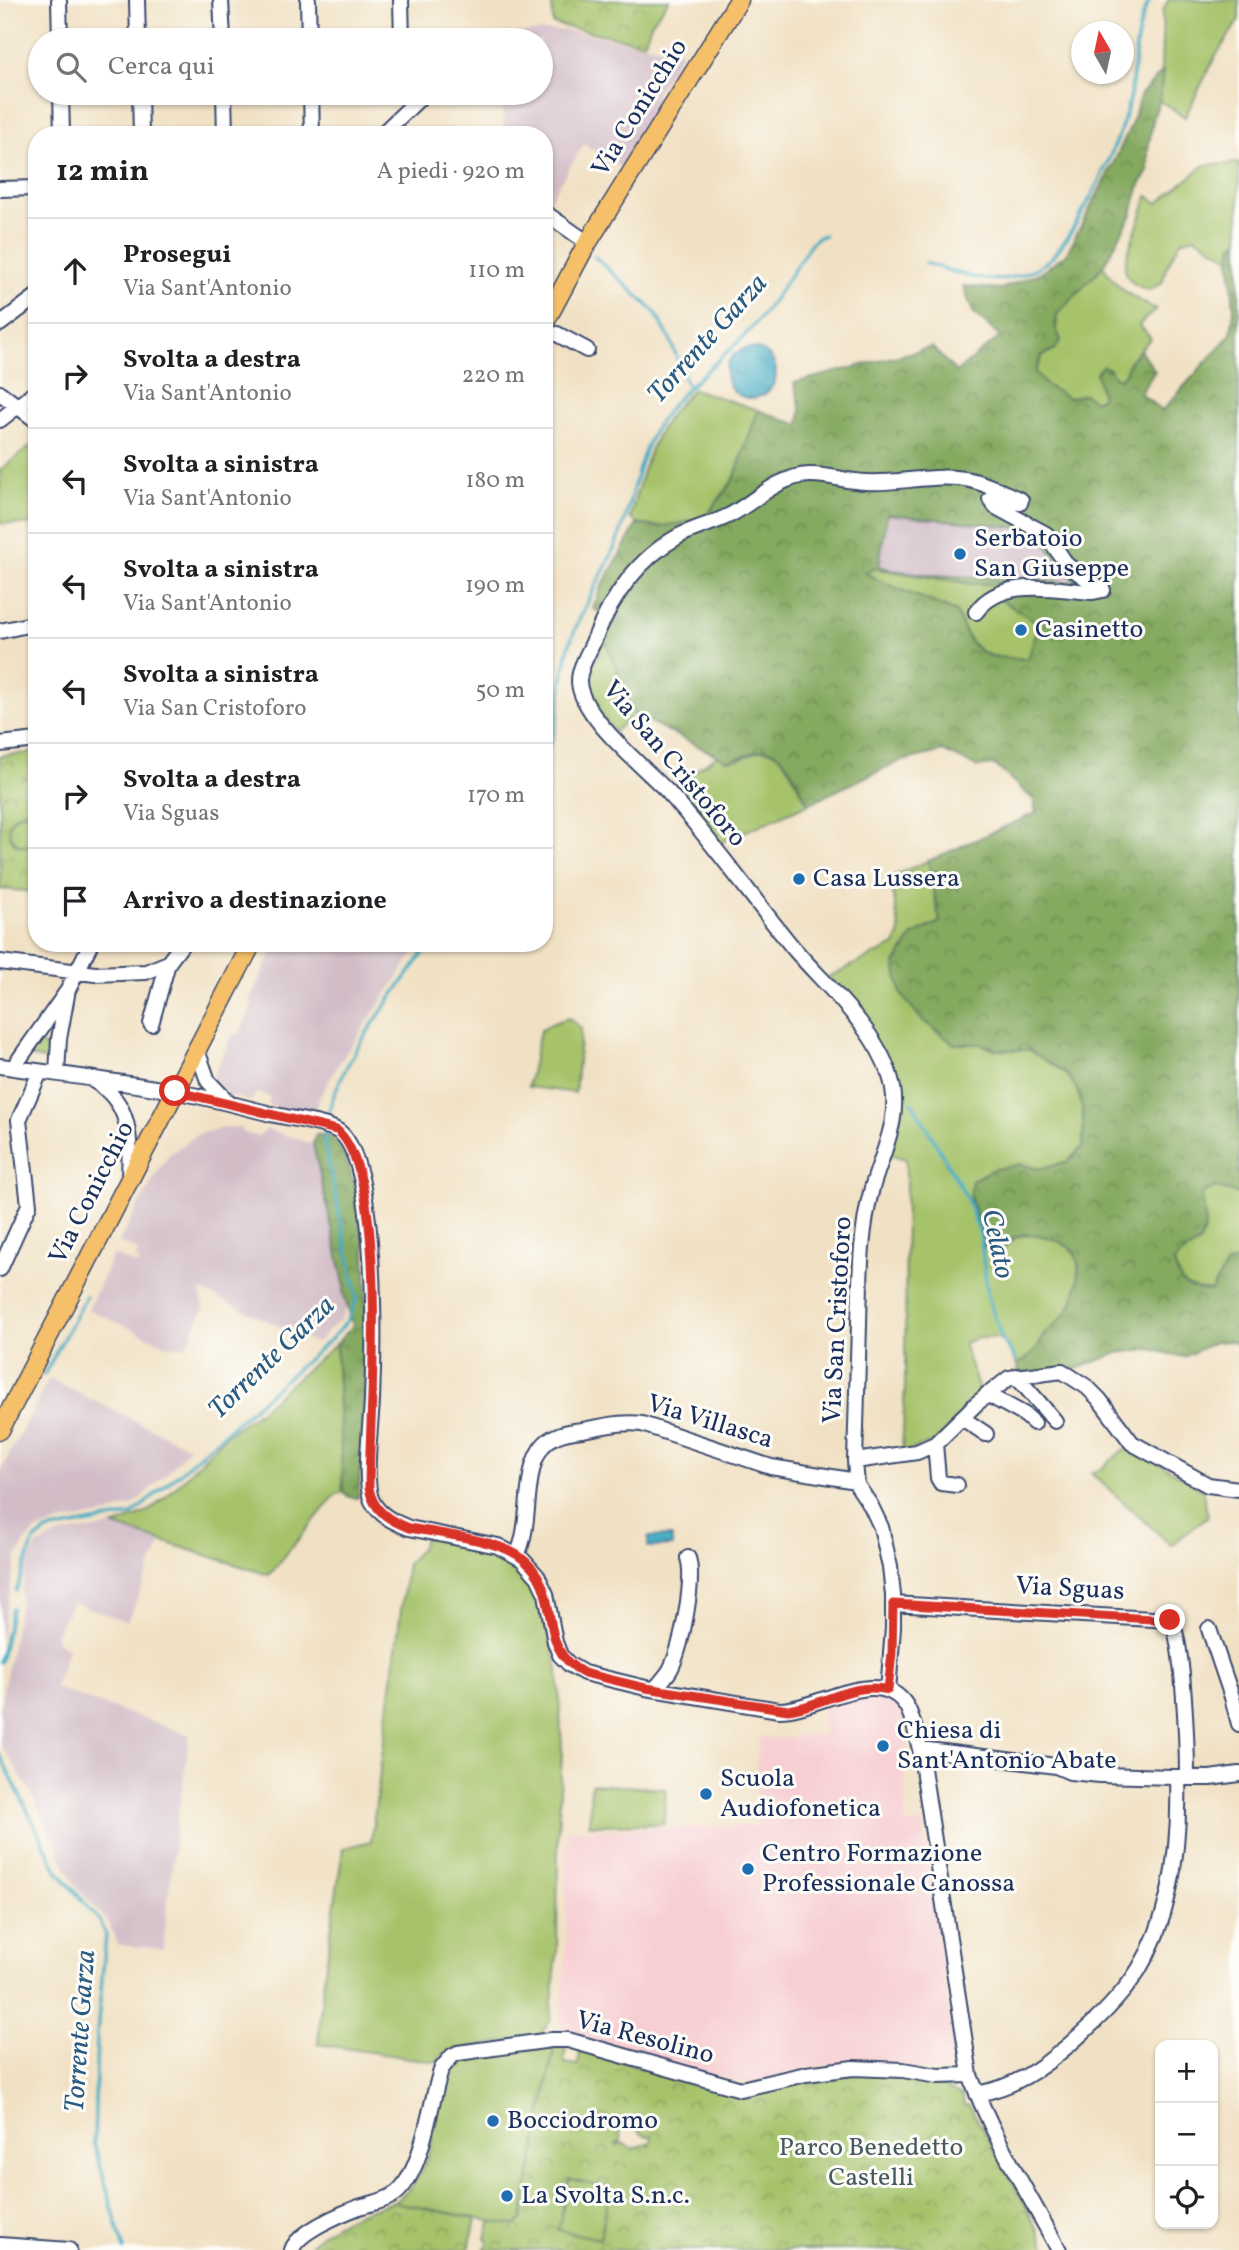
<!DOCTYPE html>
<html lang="it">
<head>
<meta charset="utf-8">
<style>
	:root { --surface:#fff; --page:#f2f2f2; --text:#202124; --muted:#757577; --line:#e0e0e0 }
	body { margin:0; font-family:Vollkorn,serif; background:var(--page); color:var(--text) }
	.controls { position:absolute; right:21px; bottom:21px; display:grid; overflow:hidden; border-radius:14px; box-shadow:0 2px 5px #0004 }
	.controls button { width:63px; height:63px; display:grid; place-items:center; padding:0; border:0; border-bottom:2px solid var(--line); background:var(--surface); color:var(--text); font:35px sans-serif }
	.compass { position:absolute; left:1071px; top:21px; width:63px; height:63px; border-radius:50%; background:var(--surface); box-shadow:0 2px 5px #0004; rotate:351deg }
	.stop { position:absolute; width:21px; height:21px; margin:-16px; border:5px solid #d93025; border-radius:50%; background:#fff }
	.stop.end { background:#d93025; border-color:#fff; box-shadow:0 2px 7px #0008 }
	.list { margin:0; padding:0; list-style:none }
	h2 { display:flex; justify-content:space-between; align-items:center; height:91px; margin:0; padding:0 28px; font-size:30px }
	h2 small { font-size:23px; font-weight:400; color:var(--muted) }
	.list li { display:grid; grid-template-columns:46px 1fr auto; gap:21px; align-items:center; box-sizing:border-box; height:105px; padding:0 28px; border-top:2px solid var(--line) }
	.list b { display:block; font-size:26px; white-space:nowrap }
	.list p { margin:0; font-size:23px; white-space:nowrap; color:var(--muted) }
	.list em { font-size:23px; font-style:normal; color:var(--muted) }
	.icon { flex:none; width:38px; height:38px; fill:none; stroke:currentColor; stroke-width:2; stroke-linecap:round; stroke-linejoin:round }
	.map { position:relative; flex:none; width:1239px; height:2250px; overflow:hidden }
	.search { position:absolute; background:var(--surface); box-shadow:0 2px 5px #0004; left:28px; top:28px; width:525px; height:77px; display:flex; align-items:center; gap:18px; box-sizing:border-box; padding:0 24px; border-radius:38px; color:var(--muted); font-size:26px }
	.panel { position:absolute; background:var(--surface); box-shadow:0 2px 5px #0004; left:28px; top:126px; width:525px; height:826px; border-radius:28px }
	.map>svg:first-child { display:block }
</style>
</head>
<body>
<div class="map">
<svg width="1239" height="2250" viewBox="0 0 1239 2250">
	<defs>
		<pattern id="forest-crowns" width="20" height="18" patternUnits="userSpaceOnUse" patternTransform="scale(1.75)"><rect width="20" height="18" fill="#84a95e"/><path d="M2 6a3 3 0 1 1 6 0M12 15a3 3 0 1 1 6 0" fill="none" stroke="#6b8a51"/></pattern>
		<pattern id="park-crowns" width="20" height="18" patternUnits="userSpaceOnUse" patternTransform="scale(1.75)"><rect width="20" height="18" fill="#a6c36a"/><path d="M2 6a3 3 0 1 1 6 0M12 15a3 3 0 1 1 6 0" fill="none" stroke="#869f5a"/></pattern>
		<pattern id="water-ripples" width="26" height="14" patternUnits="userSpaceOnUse" patternTransform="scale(1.75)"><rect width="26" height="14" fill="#42abc2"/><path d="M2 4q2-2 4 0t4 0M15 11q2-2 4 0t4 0" fill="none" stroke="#368ca1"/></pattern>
	</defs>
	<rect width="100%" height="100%" fill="#fdfcf7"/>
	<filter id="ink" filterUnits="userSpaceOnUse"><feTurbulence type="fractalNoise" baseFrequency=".0143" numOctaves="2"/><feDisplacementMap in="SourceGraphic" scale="14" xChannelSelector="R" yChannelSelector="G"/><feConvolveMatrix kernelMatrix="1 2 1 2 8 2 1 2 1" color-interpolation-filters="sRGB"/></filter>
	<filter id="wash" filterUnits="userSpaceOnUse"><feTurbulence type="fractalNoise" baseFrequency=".00686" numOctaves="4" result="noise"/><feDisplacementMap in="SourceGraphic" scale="28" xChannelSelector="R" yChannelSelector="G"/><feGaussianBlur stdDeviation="1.57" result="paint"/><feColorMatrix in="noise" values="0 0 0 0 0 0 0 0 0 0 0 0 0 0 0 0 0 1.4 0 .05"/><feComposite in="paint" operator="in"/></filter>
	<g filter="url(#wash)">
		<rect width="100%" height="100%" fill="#f1e1c4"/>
		<path fill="#f7cfd3" d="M876 1694 891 1700 900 1708 904 1717V1735L906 1736 905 1823H923L955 2056 951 2066 945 2071 851 2062 811 2067 747 2084 560 2031 566 1948V1830L758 1826 756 1762 759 1737 779 1738 814 1734 819 1738 823 1734 821 1709 837 1703H851L852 1695Z"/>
		<path fill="#d2bdc7" d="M564 30 682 52 655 95 665 99 623 168 584 144 544 209V135H505L501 93H541V40H499V34Z
			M887 514 1021 528 1044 541 1060 565 1076 583 934 575 892 570 879 566Z
			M277 943H421L338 1065 318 1100 314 1117 269 1106V1096L256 1093 251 1101 228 1095 212 1079 232 1035 240 1033 253 1003 250 999Z
			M228 1127H239L243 1133 258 1136 267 1129 313 1144 345 1287 343 1291 347 1308 340 1320 316 1343 200 1290 204 1308 186 1346H169L88 1309 113 1255 138 1265 140 1261 135 1259 139 1251 119 1242 159 1169 170 1154 198 1134Z
			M49 1379 189 1447 170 1470 133 1505 108 1514 62 1522 36 1531 25 1542 17 1557 0 1640V1472Z
			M114 1526 162 1541 127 1622 73 1602 56 1633 57 1641 68 1649 55 1688 190 1735 176 1828 163 1949 118 1945 108 1921 76 1887 29 1789 0 1744V1707L26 1570 31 1556 38 1545 49 1539 66 1533Z"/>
		<path fill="#a6c36a" stroke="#607964" stroke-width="2" d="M1168 0H1239V20L1215 57 1185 117 1160 101 1163 11Z
			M1239 163V239L1233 246 1230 258 1195 237 1181 241 1166 268 1162 283 1149 290C1117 281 1123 264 1133 238 1138 224 1143 210 1148 196L1158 203 1205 165Z
			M1103 266C1116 287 1133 299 1156 309L1139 325 1151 338 1129 362 1125 374 1120 379 1114 377 1102 397 1095 401 1084 395 1068 398 1046 385 1035 372 1042 356 1055 349 1057 314Z
			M693 389 758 410 734 479 704 519C682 523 648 534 630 518 644 465 652 428 693 389Z
			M37 441V525L0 523V470Z
			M873 568 973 584 1027 583 1039 624 1028 659C979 657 976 657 956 612 926 598 893 589 864 572Z
			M604 638 634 714 614 732 592 705 585 685 590 665 600 653Z
			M760 750H770L782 756 808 804 717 844 671 787 718 755C733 765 745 757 760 750Z
			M24 812 37 817V842L30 846 20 845 9 836C7 824 11 816 24 812Z
			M928 861 940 922 913 935 954 1044H982L995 1050H1030C1039 1058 1048 1061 1058 1068 1085 1086 1084 1116 1083 1147L1067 1162 1038 1169 1021 1164 1008 1167 969 1199 980 1225 983 1246 998 1256C1004 1249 1008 1241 1016 1237 1033 1230 1072 1240 1077 1259 1082 1272 1075 1299 1068 1311 1061 1320 1053 1326 1045 1334 1040 1339 1039 1347 1034 1352 1030 1357 1022 1361 1017 1365L1007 1346 998 1338H979L963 1343 981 1396 934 1442 902 1453 905 1385 906 1159 888 1154 900 1095 828 977 895 945 900 932 890 877Z
			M59 1006 54 1060 34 1058 29 1054 36 1042 46 1047 52 1033 45 1028Z
			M569 1018 581 1028 575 1093 528 1087 540 1031 553 1023Z
			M1214 1187 1239 1194V1260L1227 1264 1211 1291C1186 1288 1181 1288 1174 1263 1182 1252 1185 1253 1195 1246 1211 1235 1203 1210 1202 1193Z
			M336 1344 343 1492 335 1495 269 1575 114 1526 148 1512 172 1491 227 1434 257 1413Z
			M1129 1445 1202 1489 1208 1516 1171 1545 1091 1473 1100 1470Z
			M425 1537 501 1555 513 1560 525 1570 539 1597 558 1669 562 1751 558 1835 557 1954 550 2021 538 2037 450 2050 435 2062 318 2044 323 1985 343 1848 371 1841 407 1564 421 1548Z
			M591 1784 666 1789 664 1824 589 1825Z
			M554 2047 522 2220 516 2225H511L394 2202C433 2177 435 2123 443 2082 446 2072 453 2063 462 2058Z
			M569 2179 610 2187 601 2239 557 2231Z"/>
		<path fill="url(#forest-crowns)" stroke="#506c5e" stroke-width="2" fill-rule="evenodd" d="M1163 71 1160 101 1154 115 1148 149V171L1140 185 1131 216 1103 266 1057 314 1056 329 1061 340 1055 349 1042 356 1035 372 1046 385 1068 398 1084 394 1095 401 1102 397 1096 373 1102 366 1110 369 1114 377 1120 379 1125 374 1129 362 1140 350 1155 371 1140 393 1162 411 1231 334 1234 310 1230 258 1233 246 1239 239V1194L1215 1187 1202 1193C1203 1210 1211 1235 1195 1246 1185 1253 1182 1252 1174 1263 1181 1288 1186 1288 1211 1291L1227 1264 1239 1260V1345L1230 1341 1215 1342 1184 1357 1149 1349 1118 1353 1068 1372 1019 1373 1017 1365C1022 1361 1030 1357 1034 1352 1039 1347 1040 1339 1045 1334 1053 1326 1061 1320 1068 1311 1075 1299 1082 1272 1077 1259 1072 1240 1033 1230 1016 1237 1008 1241 1004 1249 998 1256 980 1252 984 1240 980 1225 974 1203 968 1204 972 1180L991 1170 1021 1164 1038 1169 1067 1162 1083 1146C1084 1116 1085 1086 1058 1068 1048 1061 1039 1058 1030 1050H995L982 1044H954L921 1019 901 994 895 964 913 935 940 922 928 861 1036 813 1034 800 995 765 977 767 943 751 898 762 808 804C798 786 785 743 758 751 746 754 739 760 726 760L634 714 604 638 612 617 593 609 601 588 637 524 657 527 704 519 734 479 758 410 799 425 801 410 794 383 932 347 956 372 1000 337 973 312 963 286 1001 289 1042 272 1067 253 1116 158 1132 123 1141 94ZM887 514 1021 528 1044 541 1060 565 1076 582 933 575 892 570 879 566ZM873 568 973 584 1024 583 993 595 1039 624 1028 659C980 657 975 657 956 612 927 599 893 589 865 573Z
			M316 1134 332 1137C371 1188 367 1283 366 1344 365 1396 363 1447 358 1498L349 1497 343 1492 336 1344 353 1326 343 1291 345 1287 313 1144Z"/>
		<path fill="url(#park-crowns)" stroke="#607964" stroke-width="2" fill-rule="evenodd" d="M552 0H669L651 24 644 43 553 24Z
			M37 752V817C0 795 0 864 37 842V892L0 889V756Z
			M554 2047 566 2048 564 2063 578 2065 580 2050 739 2095C762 2094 785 2085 808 2080 838 2074 892 2070 922 2078 935 2081 949 2090 962 2096L965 2106 969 2105 1015 2185 1048 2250H484L489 2242 486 2239 490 2222 516 2225 522 2220ZM633 2118 638 2119C634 2130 641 2137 652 2136L650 2145 647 2143 633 2149 622 2143 617 2146 616 2144 621 2141 620 2128 627 2121ZM569 2179 610 2187 600 2239 558 2230Z
			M394 2202 476 2219 469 2250H317L309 2247C329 2221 363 2211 394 2202Z"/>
		<path fill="url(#water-ripples)" stroke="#2e6d90" stroke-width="2" d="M726 373a25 25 0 1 1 50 0a25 25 0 1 1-50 0Z
			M672 1536V1546L648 1547V1537Z"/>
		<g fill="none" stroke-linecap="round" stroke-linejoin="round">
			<path stroke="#42abc2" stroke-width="3.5" d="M594 256 655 312 670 339 687 385
				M926 263C948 270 975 281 999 279 1017 278 1039 270 1052 257 1079 228 1117 148 1127 109 1137 73 1131 34 1150 0
				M544 339 548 331
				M544 756C563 725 559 678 570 643 582 606 605 573 619 537 631 506 635 471 649 441 670 394 714 368 748 332 772 305 790 276 809 246L816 238 825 235
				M912 1102 966 1196 980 1234 988 1297 1002 1339 1016 1360
				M326 1122C341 1054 393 1000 430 943
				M44 1375 86 1296
				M16 1591 34 1541 47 1531 132 1515 332 1338 348 1320 357 1297 324 1141 325 1129
				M0 1662 12 1608
				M0 1755 58 1872 100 1921 106 1935 97 2033 94 2143 124 2250"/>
		</g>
	</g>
	<g filter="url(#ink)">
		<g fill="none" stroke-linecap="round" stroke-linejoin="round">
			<defs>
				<path id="minor" d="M59 0 60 40
					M137 0 138 40
					M221 0 223 40
					M308 0 309 40
					M401 0 402 40
					M61 93 62 135
					M140 93 141 135
					M224 93 225 135
					M311 93 312 135
					M381 135 425 93
					M0 189 37 188
					M544 212 588 243
					M0 324 37 296
					M557 334 587 350
					M0 393 37 421
					M0 420 37 391
					M976 612C1002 576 1055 590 1093 592L1103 590
					M0 631 37 623
					M0 744 37 740
					M0 962 95 974 146 972 168 963 183 943
					M151 1024 168 963
					M197 1050 208 1081 229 1103
					M0 1066C58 1074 116 1081 173 1091 206 1097 239 1106 271 1114 288 1118 325 1123 338 1131 379 1157 374 1353 372 1400 371 1424 363 1482 372 1501 380 1516 394 1522 409 1528L498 1546 522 1559 538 1577 546 1594 555 1642 560 1655 570 1665 584 1673 646 1688 779 1710C816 1711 881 1662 907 1707 914 1720 916 1735 920 1749L970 2075C992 2136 1028 2193 1059 2250
					M13 1068 68 990 91 943
					M57 1073 59 1039 67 995
					M94 1081C131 1102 131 1139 129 1176
					M0 1269 29 1205 19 1120 40 1072
					M1016 1376 1055 1421
					M987 1394 1025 1415 1034 1423
					M962 1418 986 1434
					M935 1444 938 1478 941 1483 957 1485
					M855 1461 917 1452 935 1444 976 1404 1009 1378 1062 1371 1087 1387 1099 1399 1132 1443 1208 1485 1239 1489
					M517 1555C535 1521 518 1452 556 1436 564 1432 573 1431 582 1430 602 1427 622 1421 642 1424L771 1467 856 1481
					M893 1604 1170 1620C1184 1636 1187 1751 1187 1777
					M1209 1629 1232 1697 1239 1724
					M656 1688C661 1681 669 1674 672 1666 682 1644 695 1580 688 1558
					M888 1691 893 1628V1595L890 1567 881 1527 871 1506 857 1485 855 1461C856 1416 858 1370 859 1324 860 1279 860 1232 872 1188 883 1150 903 1115 890 1076 875 1028 827 987 795 950 752 898 713 842 668 792 644 767 579 715 579 681 579 667 589 653 594 640 612 597 637 559 679 536 696 527 716 523 732 514 756 500 780 476 809 475 827 474 847 482 866 482 902 484 939 472 974 481 990 485 1006 494 1021 500L1020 503 990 499 996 507 1046 534 1067 565 1103 590
					M920 1749 1056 1766 1070 1772 1100 1775 1210 1778 1239 1774
					M977 2094C1015 2087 1041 2069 1070 2044 1095 2022 1121 1998 1139 1969 1173 1913 1180 1841 1178 1777
					M0 2245 69 2250
					M292 2250C297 2232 341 2214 359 2207 371 2203 384 2202 395 2194 424 2172 429 2102 442 2068L452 2056 458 2053 551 2040H568L741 2089 806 2074 853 2068 903 2070 938 2076 970 2075"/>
				<path id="major" d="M544 324 585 247 739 0
					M0 1430 252 943"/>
			</defs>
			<use href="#minor" stroke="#3b4a6d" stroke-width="18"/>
			<use href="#major" stroke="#3b4a6d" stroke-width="21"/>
			<use href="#minor" stroke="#fff" stroke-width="14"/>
			<use href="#major" stroke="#f6c06b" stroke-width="18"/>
		</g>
	</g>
	<g fill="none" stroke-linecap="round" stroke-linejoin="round" filter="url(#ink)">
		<path stroke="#d93025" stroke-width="9" d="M175 1091 337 1130C391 1178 369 1415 369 1488 373 1511 389 1520 409 1528 438 1533 496 1540 519 1556 568 1591 531 1646 584 1673L646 1688 788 1710C822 1706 853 1681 888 1690L892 1653 893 1604 1170 1620"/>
	</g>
	<g fill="#1f6fb2" stroke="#fdfcf7" stroke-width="2.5">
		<circle cx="960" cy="554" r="7"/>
		<circle cx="1021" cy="630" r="7"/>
		<circle cx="799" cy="879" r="7"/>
		<circle cx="883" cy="1746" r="7"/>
		<circle cx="706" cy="1794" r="7"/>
		<circle cx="748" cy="1869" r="7"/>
		<circle cx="493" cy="2121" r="7"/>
		<circle cx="507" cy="2196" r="7"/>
	</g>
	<g text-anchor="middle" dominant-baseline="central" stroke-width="6" stroke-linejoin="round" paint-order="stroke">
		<g font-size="26" fill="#1b2f5e" stroke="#fdfcf7">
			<text transform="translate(640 108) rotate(-58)">Via Conicchio</text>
			<text transform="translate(674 764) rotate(50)">Via San Cristoforo</text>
			<text transform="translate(92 1193) rotate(-63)">Via Conicchio</text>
			<text transform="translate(838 1320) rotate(-87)">Via San Cristoforo</text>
			<text transform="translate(710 1422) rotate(17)">Via Villasca</text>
			<text transform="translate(1070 1589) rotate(3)">Via Sguas</text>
			<text transform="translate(645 2038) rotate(15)">Via Resolino</text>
		</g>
		<g font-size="26" fill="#1b2f5e" stroke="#fdfcf7" text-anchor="start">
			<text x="974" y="539">Serbatoio<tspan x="974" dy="30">San Giuseppe</tspan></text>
			<text x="1035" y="630">Casinetto</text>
			<text x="813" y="879">Casa Lussera</text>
			<text x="897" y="1731">Chiesa di<tspan x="897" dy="30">Sant'Antonio Abate</tspan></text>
			<text x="720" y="1779">Scuola<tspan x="720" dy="30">Audiofonetica</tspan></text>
			<text x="762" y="1854">Centro Formazione<tspan x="762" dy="30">Professionale Canossa</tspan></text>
			<text x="507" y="2121">Bocciodromo</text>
			<text x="521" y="2196">La Svolta S.n.c.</text>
		</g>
		<g font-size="26" fill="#455b62" stroke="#fdfcf7">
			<text x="871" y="2148">Parco Benedetto<tspan x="871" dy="30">Castelli</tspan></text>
		</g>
		<g font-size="28" font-style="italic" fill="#295a81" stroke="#fdfcf7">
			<text transform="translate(708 339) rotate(-48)">Torrente Garza</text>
			<text transform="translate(997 1244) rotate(78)">Celato</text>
			<text transform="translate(272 1358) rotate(-44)">Torrente Garza</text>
			<text transform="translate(81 2031) rotate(-86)">Torrente Garza</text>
		</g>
	</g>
</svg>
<div class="controls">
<button>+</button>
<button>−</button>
<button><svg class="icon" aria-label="locate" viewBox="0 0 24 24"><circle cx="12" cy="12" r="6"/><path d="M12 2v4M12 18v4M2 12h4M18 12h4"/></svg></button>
</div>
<svg class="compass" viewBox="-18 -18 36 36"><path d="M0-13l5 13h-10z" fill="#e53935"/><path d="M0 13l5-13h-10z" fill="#757577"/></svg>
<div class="stop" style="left:175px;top:1091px"></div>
<div class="stop end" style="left:1170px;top:1620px"></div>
<div class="search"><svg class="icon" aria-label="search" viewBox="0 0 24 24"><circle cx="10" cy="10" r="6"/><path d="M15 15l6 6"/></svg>Cerca qui</div>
<section class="panel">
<h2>12 min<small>A piedi · 920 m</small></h2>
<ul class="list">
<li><svg class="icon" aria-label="ahead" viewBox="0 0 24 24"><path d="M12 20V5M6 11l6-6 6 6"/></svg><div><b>Prosegui</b><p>Via Sant'Antonio</p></div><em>110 m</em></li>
<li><svg class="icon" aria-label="right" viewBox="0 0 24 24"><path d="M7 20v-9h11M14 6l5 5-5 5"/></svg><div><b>Svolta a destra</b><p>Via Sant'Antonio</p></div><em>220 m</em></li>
<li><svg class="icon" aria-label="left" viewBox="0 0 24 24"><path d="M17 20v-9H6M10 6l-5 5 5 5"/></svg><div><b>Svolta a sinistra</b><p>Via Sant'Antonio</p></div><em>180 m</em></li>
<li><svg class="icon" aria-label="left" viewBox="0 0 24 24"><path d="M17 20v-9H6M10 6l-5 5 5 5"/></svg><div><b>Svolta a sinistra</b><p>Via Sant'Antonio</p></div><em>190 m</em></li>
<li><svg class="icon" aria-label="left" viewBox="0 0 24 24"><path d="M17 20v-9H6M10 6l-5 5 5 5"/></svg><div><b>Svolta a sinistra</b><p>Via San Cristoforo</p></div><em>50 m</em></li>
<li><svg class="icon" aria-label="right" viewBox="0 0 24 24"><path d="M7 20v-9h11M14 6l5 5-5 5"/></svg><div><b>Svolta a destra</b><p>Via Sguas</p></div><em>170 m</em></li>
<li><svg class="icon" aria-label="arrive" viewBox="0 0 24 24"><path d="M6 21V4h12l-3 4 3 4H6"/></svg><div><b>Arrivo a destinazione</b></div></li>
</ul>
</section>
</div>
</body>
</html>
